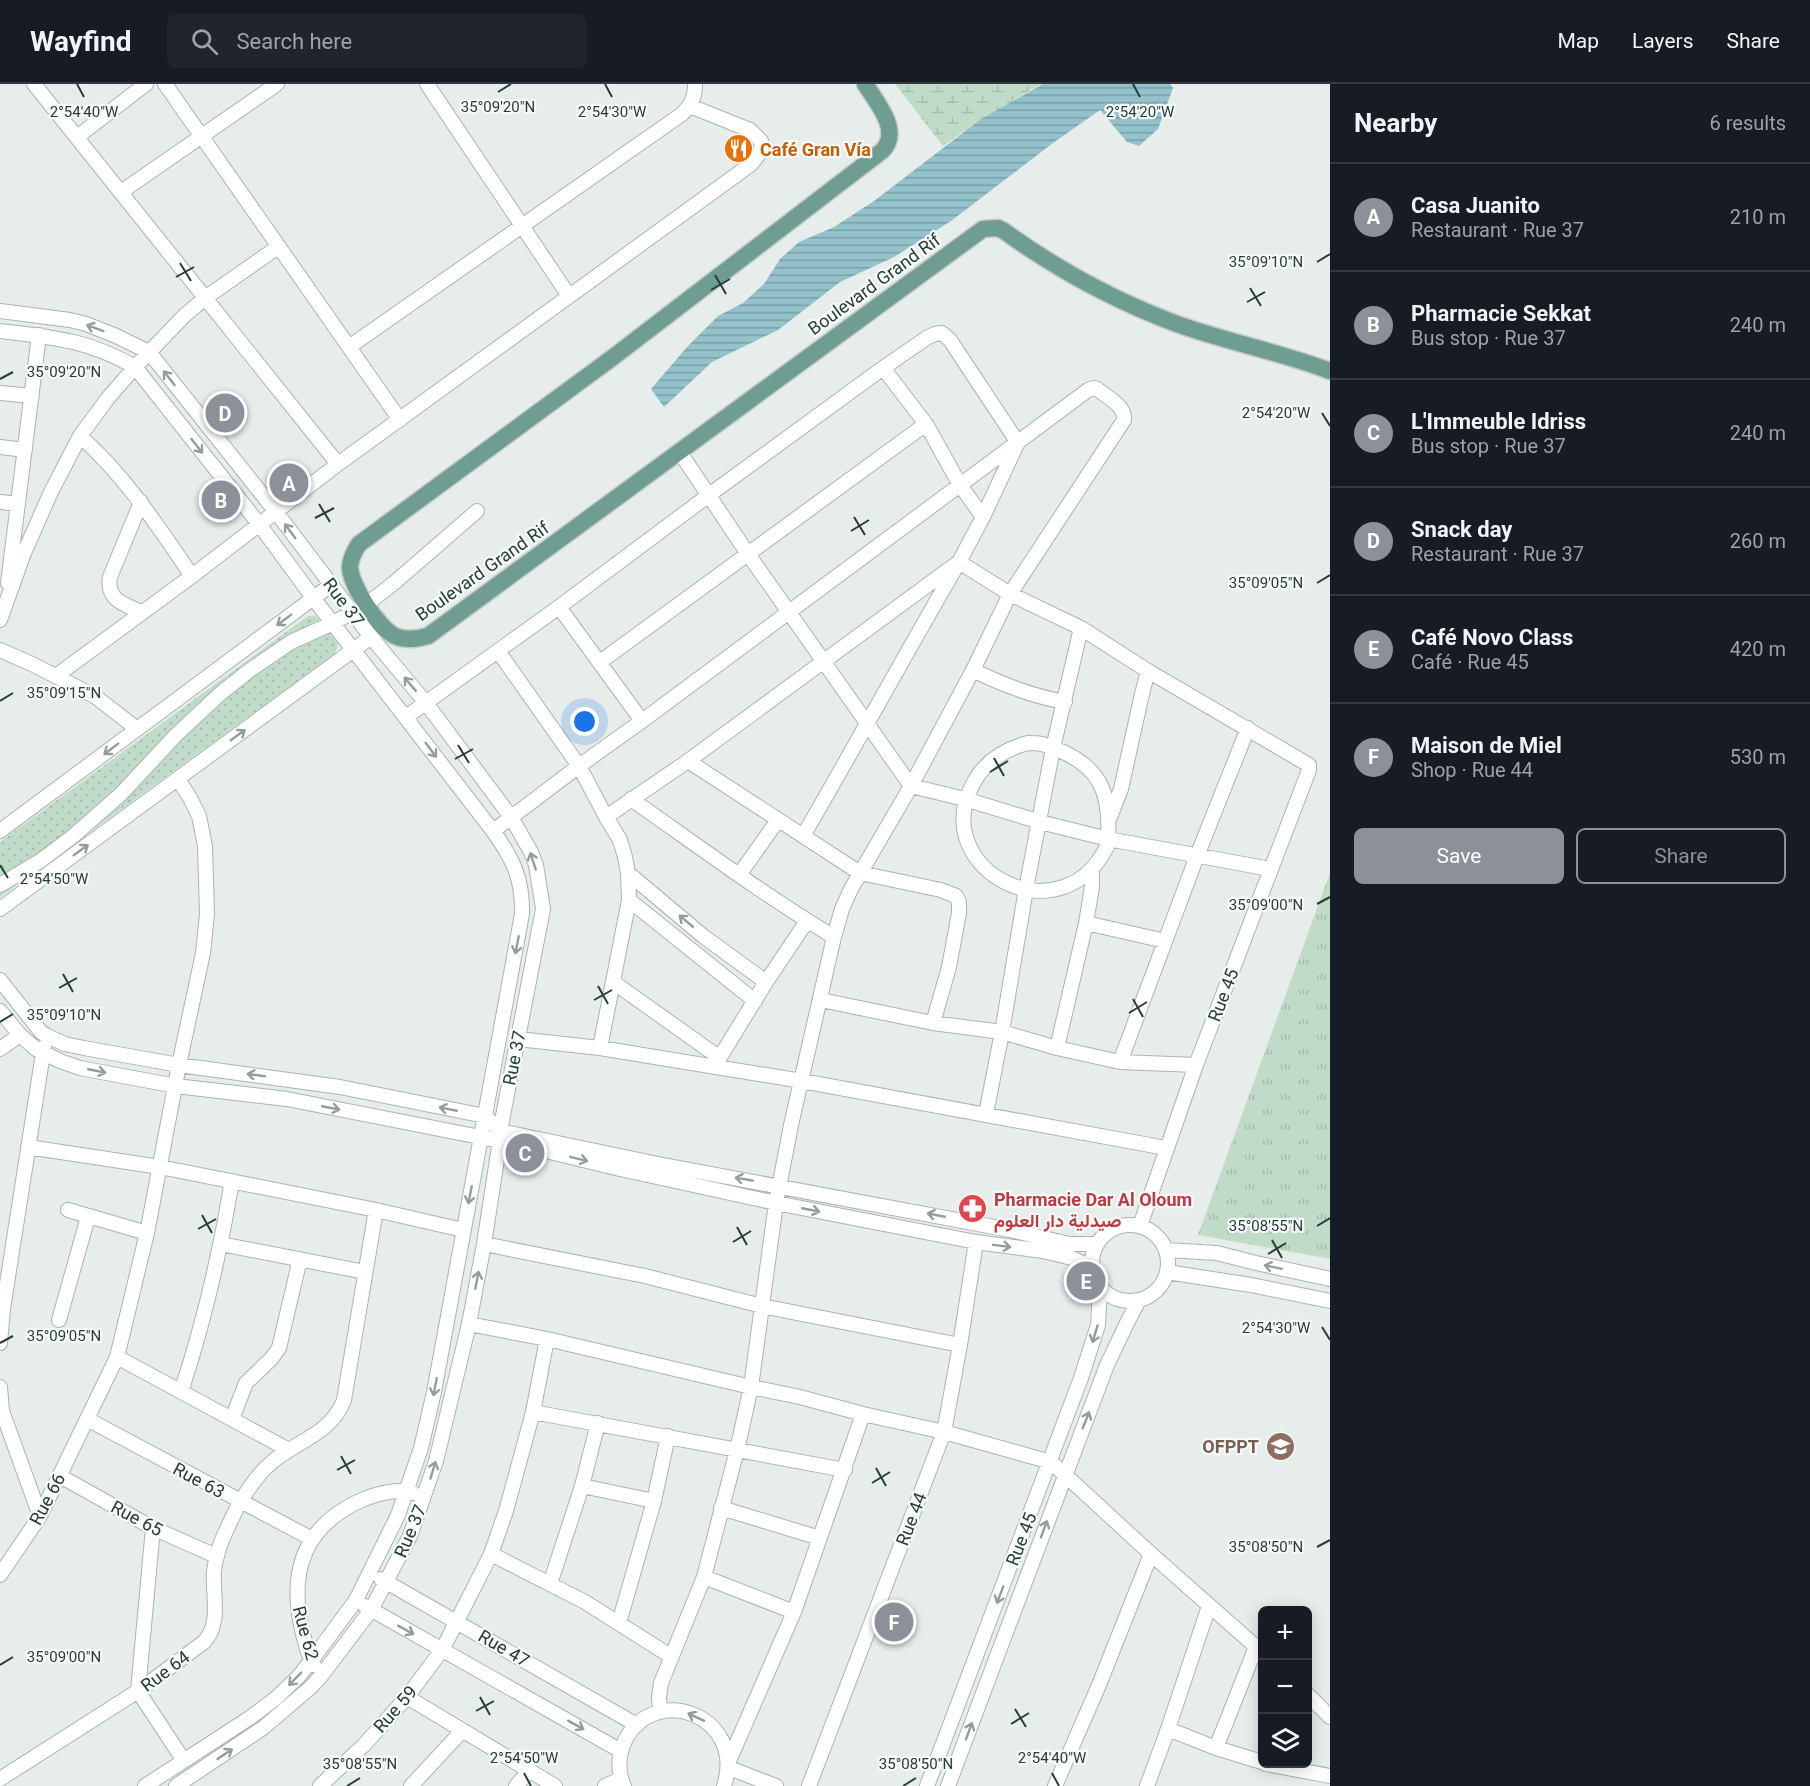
<!DOCTYPE html>
<html lang="en">
<head>
<meta charset="utf-8">
<style>
	:root { --surface:#171b24; --page:#20242c; --text:#f1f3f6; --muted:#9ea1a6; --line:#363941; --accent:#8c9099 }
	body { margin:0; font-family:Roboto,Vazirmatn,sans-serif; background:var(--page); color:var(--text) }
	.controls { position:absolute; right:18px; bottom:18px; display:grid; overflow:hidden; border-radius:9px; box-shadow:0 3px 15px #0003 }
	.controls button { width:54px; height:54px; display:grid; place-items:center; padding:0; border:0; border-bottom:2px solid var(--line); background:var(--surface); color:var(--text); font:30px sans-serif }
	.you { position:absolute; left:585px; top:638px; width:21px; height:21px; margin:-15px; border:4px solid #fff; border-radius:50%; background:#1a73e8; box-shadow:0 0 0 9px #1a73e833 }
	.badge { display:grid; place-items:center; width:39px; height:39px; border-radius:50%; background:var(--accent); color:#fff; font-size:20px; font-weight:700 }
	.pin { position:absolute; translate:-50% -50%; border:3px solid #fff; box-shadow:0 2px 6px #0006 }
	.list { margin:0; padding:0; list-style:none }
	h2 { display:flex; justify-content:space-between; align-items:center; height:78px; margin:0; padding:0 24px; font-size:26px }
	h2 small { font-size:20px; font-weight:400; color:var(--muted) }
	.list li { display:grid; grid-template-columns:39px 1fr auto; gap:18px; align-items:center; box-sizing:border-box; height:108px; padding:0 24px; border-top:2px solid var(--line) }
	.list b { display:block; font-size:22px; white-space:nowrap }
	.list p { margin:0; font-size:20px; white-space:nowrap; color:var(--muted) }
	.list em { font-size:20px; font-style:normal; color:var(--muted) }
	.actions { display:flex; gap:12px; padding:18px 24px }
	.actions a { flex:1; padding:14px 0; border:2px solid var(--accent); border-radius:9px; text-align:center; font-size:21px; color:var(--accent) }
	.actions .main { background:var(--accent); color:#fff }
	.icon { flex:none; width:33px; height:33px; fill:none; stroke:currentColor; stroke-width:2; stroke-linecap:round; stroke-linejoin:round }
	.map { position:relative; flex:none; width:1330px; height:1702px; overflow:hidden }
	header { display:flex; align-items:center; gap:36px; box-sizing:border-box; height:84px; padding:0 30px; background:var(--surface); border-bottom:2px solid var(--line) }
	header strong { font-size:28px }
	nav { display:flex; gap:33px; margin-inline-start:auto; font-size:21px }
	.search { width:420px; height:54px; background:var(--page); display:flex; align-items:center; gap:15px; box-sizing:border-box; padding:0 21px; border-radius:9px; color:var(--muted); font-size:22px }
	main { display:flex }
	aside { flex:1; background:var(--surface) }
	.map>svg:first-child { display:block }
</style>
</head>
<body>
<header>
<strong>Wayfind</strong>
<div class="search"><svg class="icon" aria-label="search" viewBox="0 0 24 24"><circle cx="10" cy="10" r="6"/><path d="M15 15l6 6"/></svg>Search here</div>
<nav><a>Map</a><a>Layers</a><a>Share</a></nav>
</header>
<main>
<div class="map">
<svg width="1330" height="1702" viewBox="0 0 1330 1702">
	<defs>
		<pattern id="grass-tufts" width="24" height="20" patternUnits="userSpaceOnUse" patternTransform="scale(1.5)"><rect width="24" height="20" fill="#c1dbc9"/><path d="M3 7l-1-3M5 7V3M7 7l1-3M15 17l-1-3M17 17v-4M19 17l1-3" fill="none" stroke="#a6bdad"/></pattern>
		<pattern id="wetland-marsh" width="20" height="14" patternUnits="userSpaceOnUse" patternTransform="scale(1.5)"><rect width="20" height="14" fill="#c1dbc9"/><path d="M1 5h8M5 5V1M11 12h8M15 12V8" fill="none" stroke="#a6bdad"/></pattern>
		<pattern id="park-dots" width="8" height="8" patternUnits="userSpaceOnUse" patternTransform="scale(1.5)"><rect width="8" height="8" fill="#c1dbc9"/><path d="M2 2h.1M6 6h.1" fill="none" stroke="#a6bdad" stroke-width="1.8" stroke-linecap="round"/></pattern>
		<pattern id="water-rules" width="6" height="5" patternUnits="userSpaceOnUse" patternTransform="scale(1.5)"><rect width="6" height="5" fill="#94c2cb"/><path d="M0 2.5h6" fill="none" stroke="#799fa6"/></pattern>
	</defs>
	<rect width="100%" height="100%" fill="#e6edea"/>
	<path fill="url(#grass-tufts)" d="M1330 789V1175L1198 1151Z"/>
	<path fill="url(#wetland-marsh)" d="M895 0H1041L981 35 943 62Z"/>
	<path fill="url(#park-dots)" d="M308 532H314L318 534 338 560 335 570 0 813V758Z"/>
	<path fill="url(#water-rules)" d="M1043 0H1170L1173 4 1158 45 1139 62 1127 58 1100 26 1053 59 951 137 894 173 840 198 778 246 712 278 664 323 651 305 687 263 718 232 743 219 764 200 780 175 799 158 834 143 874 117 981 35Z"/>
	<g fill="none" stroke-linecap="round" stroke-linejoin="round">
		<defs>
			<path id="minor" d="M34 0 338 380
				M165 0 400 336
				M427 0 569 212
				M77 53 146 0
				M121 108 277 0
				M0 227 70 236 86 240 114 251 149 268 276 428 371 553 426 619 511 733 531 768 536 781 543 825 500 1047V1056L484 1160 469 1240 436 1377 410 1452 371 1526 321 1592 311 1603 263 1644 176 1702
				M0 247C52 253 89 256 135 283L259 440 314 515 493 747C513 775 523 795 522 830L434 1308 421 1364 398 1431 356 1516 311 1577 299 1592 276 1614 251 1633 145 1702
				M349 263 682 30C691 21 695 14 695 0
				M883 284 926 340 960 401 983 433
				M0 309 32 312
				M80 352C125 392 158 442 192 492
				M0 363 25 366
				M679 367 748 470 911 702 965 715 1040 738 1108 755 1270 785
				M0 418 18 420
				M141 418 110 493C106 516 124 520 141 528
				M8 499 39 251
				M559 523 642 637
				M0 536 24 469 51 408 80 352 108 314 135 283 184 232 205 214 278 163
				M0 566 32 580 96 613 137 645
				M498 567 579 682 606 733 620 756 625 773 628 789 629 816 600 964
				M600 578 926 340
				M973 586C1003 601 1031 612 1065 618
				M56 592 192 492 338 380 750 81C757 73 763 68 761 57L750 46 690 22
				M406 633 559 523 709 411 883 284 928 253 935 250 942 249 950 256 1018 359
				M1028 659C1042 659 1043 660 1056 665 1100 682 1111 709 1108 755L1110 756C1066 860 924 786 974 698 986 676 1005 665 1028 659Z
				M688 677 860 789 941 806 956 812 959 818V829L949 883 933 939
				M631 715C698 762 764 811 834 853
				M606 733 688 677 959 478 983 433 1017 360
				M1110 733 1121 705 1142 610 1148 587
				M0 747 331 501
				M493 747 579 682 642 637 1088 306 1094 304 1097 305C1107 313 1126 322 1124 336L1010 510 973 586 911 702 851 805 842 825 834 853 791 1041 776 1119 751 1303 737 1366 704 1493 661 1599 659 1613 660 1628
				M803 752C856 661 906 569 959 478L1010 510 1081 544 1148 587 1309 681V686L1196 981 1140 1142
				M628 789 703 852 766 898
				M739 791 778 736
				M0 801 40 777 72 753 121 710 176 651 221 609 250 586 291 558 333 539 367 520 394 499 477 427
				M629 816 755 917
				M0 825 371 553
				M1086 839 1165 857
				M0 896 41 948 47 952 65 960 84 964 179 981 340 1003 485 1032 500 1047 658 1080 1010 1146 1069 1160H1096
				M613 898 720 974
				M821 916 933 939 1002 948 1057 964 1120 978 1196 981
				M0 927 20 951 36 965 60 977 80 984 176 1002 287 1015 521 1061 620 1085 776 1119 976 1158 1043 1167 1072 1174 1091 1183
				M518 955 600 964 802 997 1166 1064
				M1057 964 1086 839 1092 803V786
				M0 965 20 951
				M1120 978 1197 772 1248 644
				M714 983 766 898 807 837
				M986 1030 1002 948 1026 805 1053 664 1081 544
				M28 1063 160 1083 376 1126 463 1146
				M68 1126 147 1149
				M1092 1179a38 38 0 1 1 76 0a38 38 0 1 1-76 0Z
				M221 1160 365 1188
				M484 1160 645 1192 762 1222 960 1261
				M1166 1166 1217 1169 1256 1179 1330 1195
				M1167 1188 1251 1201 1330 1217
				M59 1236 88 1133
				M469 1240 547 1255 751 1303 800 1313 863 1330 944 1348 1051 1378 1151 1470 1262 1568
				M0 1259 3 1225 44 963
				M117 1273 287 1365
				M0 1303 2 1327 40 1432
				M181 1308C204 1238 220 1170 232 1097
				M533 1328 845 1386
				M87 1335 312 1455
				M232 1335 246 1299 271 1275 279 1264 300 1175
				M60 1392 153 1444 216 1472
				M582 1402 654 1417
				M721 1424 820 1454
				M153 1444 138 1607 184 1677
				M491 1470 585 1518 672 1573
				M0 1491 40 1432 117 1273 147 1149 179 981 203 869 207 830 205 762 199 732 190 714 178 695
				M704 1493 794 1528
				M381 1495 637 1641
				M550 1500 582 1402 598 1339
				M365 1522 621 1667
				M619 1539 654 1417 668 1352
				M314 1581C307 1571 305 1557 302 1546 288 1485 306 1440 364 1415 379 1409 398 1404 413 1409
				M1308 1611 1330 1633
				M407 1613 555 1702
				M1168 1645 1216 1664 1262 1678
				M1216 1664 1256 1563
				M729 1677 794 1528 863 1330
				M1266 1680 1330 1692
				M729 1684 776 1702
				M0 1695 138 1607 204 1558C222 1539 212 1510 214 1487 216 1472 220 1459 226 1447 237 1422 251 1396 272 1378 297 1357 332 1349 344 1316L376 1126
				M320 1702 364 1661 407 1613 442 1566 457 1537 491 1470 506 1427 533 1328 547 1255
				M411 1702 462 1647
				M516 1702 529 1687
				M605 1702 621 1695
				M624 1702C618 1689 618 1675 623 1661 650 1596 747 1630 724 1702
				M809 1702 944 1348 960 1261 976 1158
				M927 1702 1081 1294 1098 1241 1100 1204
				M948 1702 1107 1281 1128 1237 1139 1216
				M1055 1702 1099 1601 1151 1470
				M1147 1702 1168 1645 1209 1522"/>
			<path id="major" d="M865 0C877 19 902 47 882 67L612 274 359 460C355 466 351 473 350 482 349 499 379 545 395 552 406 557 417 555 428 552L983 145 998 144 1004 147C1058 186 1115 217 1177 240 1227 258 1280 268 1330 287"/>
		</defs>
		<use href="#minor" stroke="#a9b5b1" stroke-width="16"/>
		<use href="#major" stroke="#c3c9c7" stroke-width="19"/>
		<use href="#minor" stroke="#fff" stroke-width="14"/>
		<use href="#major" stroke="#6f9d92" stroke-width="16"/>
	</g>
	<defs><path id="oneway-shaft" d="M-6 0H5M1.5-3L5.5 0L1.5 3" fill="none" stroke-width="1.6" stroke-linecap="round" stroke-linejoin="round" transform="scale(1.5)"/></defs>
	<g stroke="#939e9c">
		<use href="#oneway-shaft" transform="translate(95 244) rotate(-160)"/>
		<use href="#oneway-shaft" transform="translate(169 294) rotate(-128)"/>
		<use href="#oneway-shaft" transform="translate(197 362) rotate(52)"/>
		<use href="#oneway-shaft" transform="translate(290 447) rotate(-127)"/>
		<use href="#oneway-shaft" transform="translate(284 536) rotate(143)"/>
		<use href="#oneway-shaft" transform="translate(410 600) rotate(-130)"/>
		<use href="#oneway-shaft" transform="translate(238 651) rotate(-36)"/>
		<use href="#oneway-shaft" transform="translate(111 665) rotate(143)"/>
		<use href="#oneway-shaft" transform="translate(431 666) rotate(53)"/>
		<use href="#oneway-shaft" transform="translate(81 766) rotate(-36)"/>
		<use href="#oneway-shaft" transform="translate(533 777) rotate(-108)"/>
		<use href="#oneway-shaft" transform="translate(686 837) rotate(-140)"/>
		<use href="#oneway-shaft" transform="translate(517 861) rotate(101)"/>
		<use href="#oneway-shaft" transform="translate(97 987) rotate(11)"/>
		<use href="#oneway-shaft" transform="translate(256 991) rotate(-172)"/>
		<use href="#oneway-shaft" transform="translate(331 1024) rotate(11)"/>
		<use href="#oneway-shaft" transform="translate(448 1025) rotate(-169)"/>
		<use href="#oneway-shaft" transform="translate(579 1075) rotate(14)"/>
		<use href="#oneway-shaft" transform="translate(744 1095) rotate(-170)"/>
		<use href="#oneway-shaft" transform="translate(470 1111) rotate(101)"/>
		<use href="#oneway-shaft" transform="translate(811 1126) rotate(11)"/>
		<use href="#oneway-shaft" transform="translate(936 1131) rotate(-169)"/>
		<use href="#oneway-shaft" transform="translate(1002 1162) rotate(7)"/>
		<use href="#oneway-shaft" transform="translate(1273 1183) rotate(-168)"/>
		<use href="#oneway-shaft" transform="translate(477 1196) rotate(-79)"/>
		<use href="#oneway-shaft" transform="translate(1095 1250) rotate(107)"/>
		<use href="#oneway-shaft" transform="translate(435 1303) rotate(101)"/>
		<use href="#oneway-shaft" transform="translate(1086 1336) rotate(-68)"/>
		<use href="#oneway-shaft" transform="translate(433 1386) rotate(-73)"/>
		<use href="#oneway-shaft" transform="translate(1044 1445) rotate(-70)"/>
		<use href="#oneway-shaft" transform="translate(1000 1511) rotate(111)"/>
		<use href="#oneway-shaft" transform="translate(406 1546) rotate(29)"/>
		<use href="#oneway-shaft" transform="translate(295 1595) rotate(134)"/>
		<use href="#oneway-shaft" transform="translate(696 1633) rotate(-155)"/>
		<use href="#oneway-shaft" transform="translate(576 1641) rotate(29)"/>
		<use href="#oneway-shaft" transform="translate(969 1647) rotate(-70)"/>
		<use href="#oneway-shaft" transform="translate(225 1670) rotate(-34)"/>
	</g>
	<path fill="none" stroke="#273d38" stroke-width="2" d="M77 0 84 13M605 0 612 13M1133 0 1140 13M498 8 511 0M1317 178 1330 170M180 179 191 197M715 191 726 210M176 193 194 183M1250 204 1261 222M711 206 730 195M1247 218 1265 208M0 295 13 288M1322 329 1330 342M319 420 330 438M854 433 865 451M315 434 334 424M851 447 869 436M1317 499 1330 491M0 617 13 609M458 661 469 679M994 674 1004 692M455 675 473 665M990 688 1008 677M0 781 8 794M1317 820 1330 813M63 890 73 908M598 902 608 920M59 904 77 894M1133 915 1143 933M594 916 612 906M1129 929 1147 918M0 938 13 930M202 1131 212 1149M1317 1142 1330 1134M737 1143 747 1161M198 1145 216 1135M1272 1156 1282 1174M733 1158 751 1147M1268 1170 1286 1159M1322 1243 1330 1256M0 1259 13 1252M341 1372 351 1390M876 1384 886 1402M337 1386 355 1376M872 1399 890 1388M1317 1463 1330 1456M0 1581 13 1573M480 1613 490 1631M1015 1625 1026 1643M476 1627 494 1617M1011 1640 1029 1629M524 1689 531 1702M1052 1689 1059 1702M347 1702 360 1694M903 1702 916 1694"/>
	<defs>
		<symbol id="restaurant-disc" viewBox="-11 -11 22 22"><circle r="9.5" fill="#e8710a" stroke="#f6faf8"/><path d="M-5-6h1v4h1v-4h1v4h1v-4h1v5L-1.5 .5V6h-2V.5L-5-1ZM5-6V6H3V1.5H1.5Q1.5-4 5-6Z" fill="#fff"/></symbol>
		<symbol id="pharmacy-disc" viewBox="-11 -11 22 22"><circle r="9.5" fill="#e0444e" stroke="#f6faf8"/><path d="M-2-6h4v4h4v4h-4v4h-4v-4h-4v-4h4Z" fill="#fff"/></symbol>
		<symbol id="school-disc" viewBox="-11 -11 22 22"><circle r="9.5" fill="#8d6e63" stroke="#f6faf8"/><path d="M0-5L7-2L0 1L-7-2ZM-4 1L0 2.5L4 1V4Q0 6-4 4Z" fill="#fff"/></symbol>
	</defs>
	<g fill-rule="evenodd">
		<use href="#restaurant-disc" x="722" y="48" width="33" height="33"/>
		<use href="#pharmacy-disc" x="956" y="1108" width="33" height="33"/>
		<use href="#school-disc" x="1264" y="1346" width="33" height="33"/>
	</g>
	<g text-anchor="middle" dominant-baseline="central" stroke-width="4.5" stroke-linejoin="round" paint-order="stroke">
		<g font-size="18" font-weight="bold" fill="#c56008" stroke="#f6faf8" text-anchor="start">
			<text x="760" y="65">Café Gran Vía</text>
		</g>
		<g font-size="18" fill="#273d38" stroke="#f6faf8">
			<text transform="translate(874 200) rotate(-36)">Boulevard Grand Rif</text>
			<text transform="translate(482 487) rotate(-35)">Boulevard Grand Rif</text>
			<text transform="translate(344 518) rotate(53)">Rue 37</text>
			<text transform="translate(1223 911) rotate(-69)">Rue 45</text>
			<text transform="translate(514 974) rotate(-79)">Rue 37</text>
			<text transform="translate(199 1396) rotate(28)">Rue 63</text>
			<text transform="translate(47 1415) rotate(-62)">Rue 66</text>
			<text transform="translate(137 1434) rotate(28)">Rue 65</text>
			<text transform="translate(911 1435) rotate(-69)">Rue 44</text>
			<text transform="translate(410 1447) rotate(-67)">Rue 37</text>
			<text transform="translate(1021 1455) rotate(-69)">Rue 45</text>
			<text transform="translate(306 1549) rotate(75)">Rue 62</text>
			<text transform="translate(504 1564) rotate(30)">Rue 47</text>
			<text transform="translate(165 1587) rotate(-37)">Rue 64</text>
			<text transform="translate(395 1625) rotate(-49)">Rue 59</text>
		</g>
		<g font-size="18" font-weight="bold" fill="#be3a42" stroke="#f6faf8" text-anchor="start">
			<text x="994" y="1115">Pharmacie Dar Al Oloum<tspan x="994" dy="21">صيدلية دار العلوم</tspan></text>
		</g>
		<g font-size="18" font-weight="bold" fill="#785e54" stroke="#f6faf8" text-anchor="end">
			<text x="1259" y="1362">OFPPT</text>
		</g>
	</g>
	<g font-size="15" text-anchor="middle" fill="#273d38" stroke="#f6faf8" stroke-width="4.5" stroke-linejoin="round" paint-order="stroke">
		<text x="498" y="28">35°09'20"N</text>
		<text x="84" y="33">2°54'40"W</text>
		<text x="1140" y="33">2°54'20"W</text>
		<text x="612" y="33">2°54'30"W</text>
		<text x="1266" y="183">35°09'10"N</text>
		<text x="64" y="293">35°09'20"N</text>
		<text x="1276" y="334">2°54'20"W</text>
		<text x="1266" y="504">35°09'05"N</text>
		<text x="64" y="614">35°09'15"N</text>
		<text x="54" y="800">2°54'50"W</text>
		<text x="1266" y="826">35°09'00"N</text>
		<text x="64" y="936">35°09'10"N</text>
		<text x="1266" y="1147">35°08'55"N</text>
		<text x="1276" y="1249">2°54'30"W</text>
		<text x="64" y="1257">35°09'05"N</text>
		<text x="1266" y="1468">35°08'50"N</text>
		<text x="64" y="1578">35°09'00"N</text>
		<text x="524" y="1679">2°54'50"W</text>
		<text x="1052" y="1679">2°54'40"W</text>
		<text x="360" y="1685">35°08'55"N</text>
		<text x="916" y="1685">35°08'50"N</text>
	</g>
</svg>
<div class="controls">
<button>+</button>
<button>−</button>
<button><svg class="icon" aria-label="layers" viewBox="0 0 24 24"><path d="M12 4l9 5-9 5-9-5zM3 14l9 5 9-5"/></svg></button>
</div>
<div class="you"></div>
<div class="pin badge" style="left:289px;top:399px">A</div>
<div class="pin badge" style="left:221px;top:416px">B</div>
<div class="pin badge" style="left:525px;top:1069px">C</div>
<div class="pin badge" style="left:225px;top:329px">D</div>
<div class="pin badge" style="left:1086px;top:1197px">E</div>
<div class="pin badge" style="left:894px;top:1538px">F</div>
</div>
<aside>
<h2>Nearby<small>6 results</small></h2>
<ul class="list">
<li><span class="badge">A</span><div><b>Casa Juanito</b><p>Restaurant · Rue 37</p></div><em>210 m</em></li>
<li><span class="badge">B</span><div><b>Pharmacie Sekkat</b><p>Bus stop · Rue 37</p></div><em>240 m</em></li>
<li><span class="badge">C</span><div><b>L'Immeuble Idriss</b><p>Bus stop · Rue 37</p></div><em>240 m</em></li>
<li><span class="badge">D</span><div><b>Snack day</b><p>Restaurant · Rue 37</p></div><em>260 m</em></li>
<li><span class="badge">E</span><div><b>Café Novo Class</b><p>Café · Rue 45</p></div><em>420 m</em></li>
<li><span class="badge">F</span><div><b>Maison de Miel</b><p>Shop · Rue 44</p></div><em>530 m</em></li>
</ul>
<div class="actions"><a class="main">Save</a><a>Share</a></div>
</aside>
</main>
</body>
</html>
